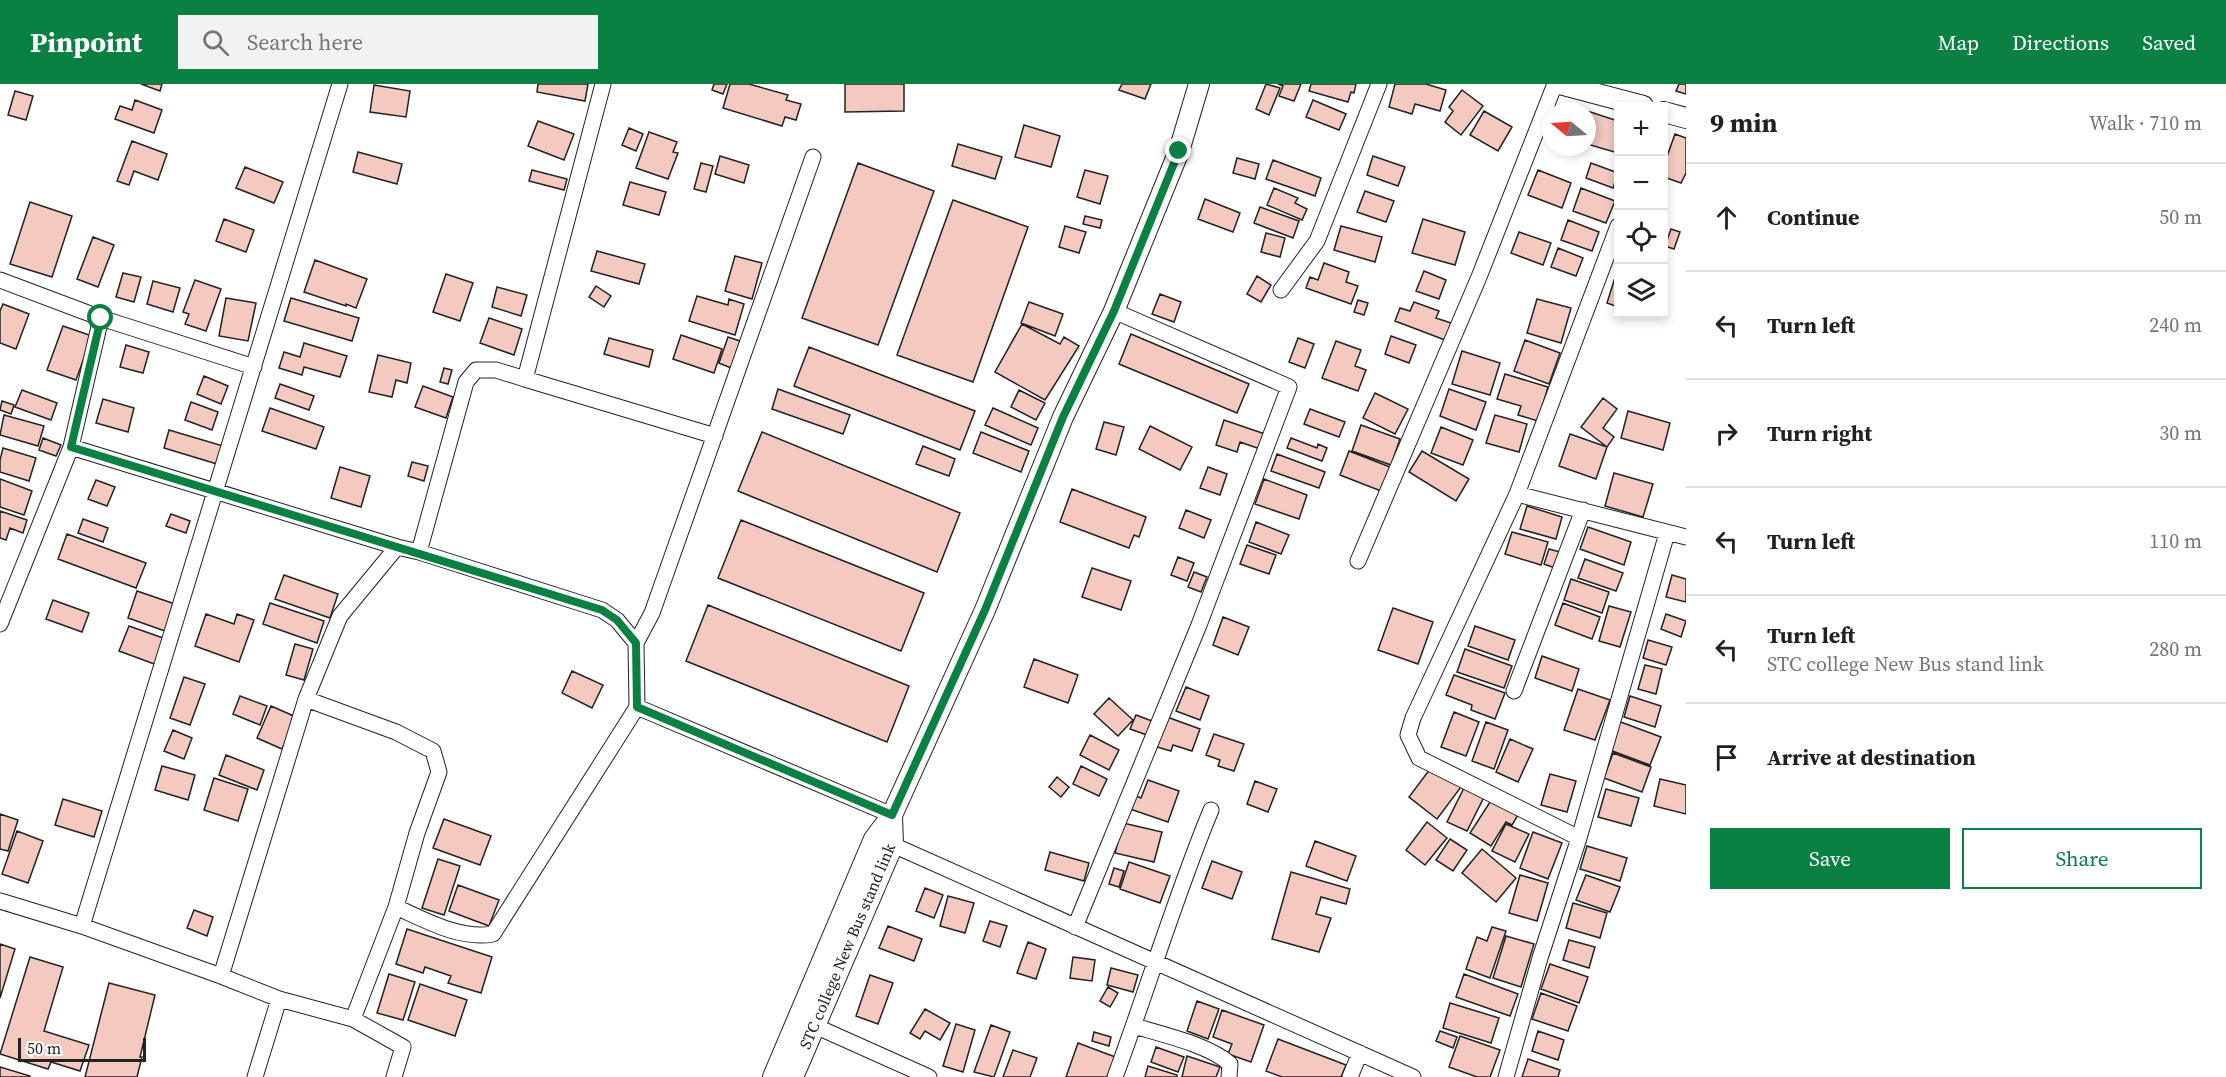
<!DOCTYPE html>
<html lang="en">
<head>
<meta charset="utf-8">
<style>
	:root { --surface:#fff; --page:#f2f2f2; --text:#202124; --muted:#757577; --line:#e0e0e0; --accent:#0b8043 }
	body { margin:0; font-family:"Source Serif 4",serif; background:var(--page); color:var(--text) }
	.controls { position:absolute; right:18px; top:18px; display:grid; overflow:hidden; border-radius:0px; box-shadow:0 3px 9px #0003 }
	.controls button { width:54px; height:54px; display:grid; place-items:center; padding:0; border:0; border-bottom:2px solid var(--line); background:var(--surface); color:var(--text); font:30px sans-serif }
	.compass { position:absolute; left:1542px; top:18px; width:54px; height:54px; border-radius:50%; background:var(--surface); box-shadow:0 3px 9px #0003; rotate:288deg }
	.scale { position:absolute; left:18px; bottom:15px; width:128px; box-sizing:border-box; padding-left:6px; border:3px solid #222; border-top:0; font-size:16px; line-height:21px; white-space:nowrap; color:#222; -webkit-text-stroke:4px #fff; paint-order:stroke }
	.stop { position:absolute; width:18px; height:18px; margin:-14px; border:4px solid #0b8043; border-radius:50%; background:#fff }
	.stop.end { background:#0b8043; border-color:#fff; box-shadow:0 2px 6px #0008 }
	.list { margin:0; padding:0; list-style:none }
	h2 { display:flex; justify-content:space-between; align-items:center; height:78px; margin:0; padding:0 24px; font-size:26px }
	h2 small { font-size:20px; font-weight:400; color:var(--muted) }
	.list li { display:grid; grid-template-columns:39px 1fr auto; gap:18px; align-items:center; box-sizing:border-box; height:108px; padding:0 24px; border-top:2px solid var(--line) }
	.list b { display:block; font-size:22px; white-space:nowrap }
	.list p { margin:0; font-size:20px; white-space:nowrap; color:var(--muted) }
	.list em { font-size:20px; font-style:normal; color:var(--muted) }
	.actions { display:flex; gap:12px; padding:18px 24px }
	.actions a { flex:1; padding:14px 0; border:2px solid var(--accent); border-radius:0px; text-align:center; font-size:21px; color:var(--accent) }
	.actions .main { background:var(--accent); color:#fff }
	.icon { flex:none; width:33px; height:33px; fill:none; stroke:currentColor; stroke-width:2; stroke-linecap:round; stroke-linejoin:round }
	.map { position:relative; flex:none; width:1686px; height:993px; overflow:hidden }
	header { display:flex; align-items:center; gap:36px; box-sizing:border-box; height:84px; padding:0 30px; background:var(--accent); color:#fff }
	header strong { font-size:28px }
	nav { display:flex; gap:33px; margin-inline-start:auto; font-size:21px }
	.search { width:420px; height:54px; background:var(--page); display:flex; align-items:center; gap:15px; box-sizing:border-box; padding:0 21px; border-radius:0px; color:var(--muted); font-size:22px }
	main { display:flex }
	aside { flex:1; background:var(--surface) }
	.map>svg:first-child { display:block }
</style>
</head>
<body>
<header>
<strong>Pinpoint</strong>
<div class="search"><svg class="icon" aria-label="search" viewBox="0 0 24 24"><circle cx="10" cy="10" r="6"/><path d="M15 15l6 6"/></svg>Search here</div>
<nav><a>Map</a><a>Directions</a><a>Saved</a></nav>
</header>
<main>
<div class="map">
<svg width="1686" height="993" viewBox="0 0 1686 993">
	<rect width="100%" height="100%" fill="#fff"/>
	<path fill="#f3c9c0" stroke="#222" stroke-width="1.5" d="M141 0H162L160 7Z
		M538 0H588L585 17 537 8Z
		M714 0H727L723 10 712 6Z
		M730 0H749L788 11 786 16 801 20 796 36 785 33 782 42 723 24Z
		M845 0H904V27L845 28Z
		M1122 0H1151L1145 15 1119 6Z
		M1266 0 1280 4 1269 31 1256 25Z
		M1278 0H1301L1294 17 1279 12 1283 2Z
		M1311 0H1356L1354 9 1351 8 1348 18 1309 7Z
		M1395 0H1426L1446 6 1440 27 1415 20 1412 30 1389 23Z
		M1679 0H1686V10L1676 7Z
		M374 1 410 7 406 33 370 28Z
		M1462 6 1483 22 1461 51 1445 38 1453 27 1449 23Z
		M15 7 33 12 26 36 8 31Z
		M135 16 162 26 154 49 115 35 120 22 132 26Z
		M1313 16 1346 30 1339 46 1306 33Z
		M1566 20 1618 37V69L1587 60V27H1564Z
		M1484 27 1512 43 1498 67 1470 51Z
		M538 37 574 50 564 76 528 62Z
		M1024 41 1060 52 1051 83 1015 73Z
		M629 44 643 50 636 67 622 61Z
		M649 48 677 58 673 68 678 69 668 95 636 84Z
		M1675 50 1686 54V89L1681 99 1664 93V81Z
		M132 57 167 70 158 96 134 87 129 101 117 97Z
		M958 60 1002 73 995 95 952 82Z
		M358 68 402 80 397 100 353 88Z
		M720 72 749 81 744 99 715 90Z
		M1373 72 1405 83 1398 102 1367 91Z
		M1237 74 1259 80 1255 95 1233 89Z
		M1273 76 1321 94 1315 112 1266 95Z
		M701 79 713 82 706 108 694 105Z
		M858 79 934 107 878 261 802 234Z
		M1591 79 1618 89 1613 104 1586 94Z
		M245 83 283 98 274 119 236 104Z
		M532 86 567 95 564 106 529 97Z
		M1085 86 1108 92 1100 120 1077 113Z
		M1538 86 1571 99 1562 124 1528 111Z
		M630 98 666 108 659 131 623 121Z
		M1274 104 1298 114 1295 119 1307 125 1302 136 1267 121Z
		M1581 104 1615 117 1606 139 1573 127Z
		M1365 107 1394 117 1386 138 1357 128Z
		M1205 115 1240 129 1233 148 1198 135Z
		M953 116 1028 143 973 298 897 271Z
		M30 118 72 132 52 193 10 180Z
		M1260 123 1299 137 1293 154 1254 139Z
		M1085 132 1102 136 1100 144 1083 140Z
		M224 135 254 146 246 168 216 157Z
		M1423 135 1465 148 1455 181 1412 169Z
		M1568 136 1599 148 1592 167 1561 156Z
		M1065 142 1086 148 1079 169 1059 163Z
		M1341 142 1382 153 1375 178 1334 166Z
		M1671 145 1680 148 1674 165 1665 162Z
		M1519 148 1551 159 1543 181 1511 169Z
		M1266 149 1285 154 1280 173 1261 168Z
		M93 153 114 161 98 203 77 195Z
		M1558 164 1583 174 1576 192 1551 183Z
		M597 167 645 180 639 200 591 187Z
		M735 172 762 179 752 215 725 207Z
		M315 176 367 195 356 224 346 220V222L304 208Z
		M1324 179 1349 188 1346 198 1358 202 1351 220 1306 204 1310 193 1318 196Z
		M1618 184V223L1607 219Z
		M1424 187 1446 196 1439 215 1416 207Z
		M123 189 141 193 134 218 116 213Z
		M446 190 473 199 460 237 433 228Z
		M1257 192 1271 201 1261 218 1247 210Z
		M195 196 221 205 206 247 185 240 189 230 183 228Z
		M153 197 180 204 173 228 147 220Z
		M596 202 611 212 604 223 589 213Z
		M497 203 527 211 521 232 492 223Z
		M1160 210 1181 218 1174 238 1152 230Z
		M697 212 728 221 729 215 744 220 735 251 689 237Z
		M226 214 256 219 248 257 219 252Z
		M291 214 359 234 352 257 284 237Z
		M1537 215 1571 224 1561 259 1527 249Z
		M1358 216 1368 219 1364 231 1354 228Z
		M1029 218 1063 230 1055 252 1021 239Z
		M1414 218 1439 227 1436 234 1451 239 1445 256 1395 237 1400 224 1410 227Z
		M3 220 29 230 16 265 0 259V227Z
		M489 234 522 245 514 271 480 259Z
		M1022 240 1060 260 1064 253 1079 262 1045 316 995 288Z
		M63 242 92 252 76 296 47 286Z
		M1131 250 1249 300 1237 329 1119 280Z
		M681 251 722 265 714 289 673 275Z
		M1391 252 1416 261 1409 279 1385 270Z
		M728 253 740 257 731 284 719 279Z
		M609 254 653 266 649 283 604 270Z
		M1298 254 1314 260 1305 284 1289 278Z
		M1525 256 1560 269 1549 300 1514 287Z
		M1336 257 1361 266 1355 282 1366 286 1358 307 1322 294Z
		M304 259 347 272 340 293 304 283 302 291 279 284 284 268 300 273Z
		M126 261 149 268 143 289 120 283Z
		M809 263 975 327 960 366 794 302Z
		M1462 267 1500 279 1490 311 1452 300Z
		M378 271 411 279 407 299 396 296 392 313 369 308Z
		M444 284 452 286 448 300 440 298Z
		M1505 290 1548 303 1538 337 1518 331 1521 322 1497 315Z
		M204 292 228 302 221 320 197 310Z
		M280 300 314 312 309 326 275 314Z
		M423 302 453 313 446 334 415 323Z
		M778 305 850 331 843 350 772 325Z
		M1449 305 1486 318 1476 346 1440 332Z
		M22 306 57 319 51 336 15 323Z
		M1019 306 1045 319 1036 336 1011 323Z
		M1375 309 1408 325 1395 350 1363 334Z
		M1603 314 1617 325 1603 344 1614 353 1607 363 1581 343Z
		M103 315 134 324 128 348 96 339Z
		M2 317 14 321 11 330 0 326Z
		M191 318 218 328 212 346 185 336Z
		M270 324 324 343 316 365 262 347Z
		M993 324 1038 344 1031 361 985 341Z
		M1310 325 1345 338 1339 353 1304 340Z
		M1628 327 1670 339 1663 366 1621 354Z
		M4 331 44 342 38 362 0 351Z
		M1495 331 1527 340 1519 368 1486 359Z
		M1224 336 1265 350 1260 365 1240 358 1237 368 1216 361Z
		M1104 338 1124 343 1116 371 1096 365Z
		M1361 341 1400 355 1391 381 1352 367Z
		M1150 342 1192 363 1180 386 1139 365Z
		M1441 343 1473 356 1463 381 1431 369Z
		M169 346 223 362 217 380 164 364Z
		M762 348 960 429 937 488 738 407Z
		M981 348 1029 367 1021 388 973 369Z
		M1570 350 1607 363 1596 395 1559 382Z
		M43 354 61 361 56 372 39 366Z
		M1291 354 1317 364 1318 360 1327 364 1322 377 1287 364Z
		M923 362 955 375 949 392 916 380Z
		M3 364 36 374 29 397 0 388V376Z
		M1349 367 1390 383 1381 407 1340 391Z
		M1422 367 1469 395 1456 417 1409 388Z
		M1277 370 1325 388 1319 404 1271 387Z
		M412 378 428 382 424 397 408 392Z
		M340 383 370 392 361 423 331 414Z
		M1208 383 1227 390 1220 411 1200 404Z
		M1614 389 1653 400 1643 433 1605 422Z
		M0 395 32 407 24 431 0 423Z
		M1264 395 1307 411 1299 435 1255 420Z
		M96 396 115 403 107 422 88 415Z
		M1072 405 1146 433 1139 453 1134 451 1129 464 1060 438Z
		M1527 422 1562 433 1556 455 1520 445Z
		M1186 426 1211 436 1204 454 1179 444Z
		M0 427 27 436 23 449 10 444 6 456 0 454Z
		M171 430 190 437 186 449 166 442Z
		M83 435 108 444 103 458 78 449Z
		M741 436 924 509 901 567 718 494Z
		M1256 438 1289 451 1281 470 1249 458Z
		M1588 443 1631 458 1624 481 1580 465Z
		M1512 448 1548 458 1541 481 1505 470Z
		M67 450 146 479 136 504 58 475Z
		M1247 461 1276 471 1269 490 1240 480Z
		M1549 465 1560 468 1555 484 1544 480Z
		M1178 473 1194 479 1187 497 1171 491Z
		M1585 475 1623 489 1616 507 1578 494Z
		M1092 484 1131 497 1121 526 1082 513Z
		M1194 488 1207 493 1201 508 1188 503Z
		M284 491 338 510 330 534 275 515Z
		M1672 491 1686 495V518L1666 513Z
		M1571 495 1609 508 1602 529 1564 516Z
		M137 507 175 520 165 547 128 534Z
		M53 516 89 529 82 548 46 535Z
		M270 519 324 537 317 559 263 540Z
		M1563 519 1600 533 1592 555 1555 541Z
		M708 521 909 602 887 658 686 577Z
		M1609 522 1631 528 1620 563 1599 557Z
		M1393 524 1433 538 1418 580 1378 566Z
		M206 530 234 540 237 530 254 536 239 578 195 562Z
		M1666 530 1686 537 1681 553 1661 545Z
		M1223 533 1249 543 1238 571 1213 561Z
		M129 542 166 555 157 581 119 567Z
		M1475 542 1515 556 1508 576 1468 562Z
		M1648 556 1672 563 1666 581 1643 574Z
		M295 560 313 565 304 596 286 591Z
		M1465 565 1512 582 1504 604 1457 588Z
		M1542 572 1579 585 1572 607 1535 594Z
		M1034 575 1078 591 1068 619 1024 603Z
		M1645 581 1662 585 1656 610 1638 605Z
		M572 587 603 601 592 624 562 609Z
		M1454 591 1505 609 1495 635 1471 626 1472 621 1446 611Z
		M184 593 205 600 190 641 170 634Z
		M1186 603 1209 612 1200 636 1176 627Z
		M1578 605 1610 616 1595 656 1564 646Z
		M240 612 267 622 260 641 233 630Z
		M1630 612 1661 622 1655 643 1624 633Z
		M1109 614 1133 636 1118 652 1094 630Z
		M271 622 296 633 282 665 257 654Z
		M1454 628 1479 638 1466 672 1441 663Z
		M1136 631 1152 637 1147 651 1130 645Z
		M1167 633 1200 645 1192 667 1173 661 1171 667 1157 663Z
		M1618 637 1661 653 1650 681 1607 665Z
		M1486 638 1508 646 1494 685 1472 677Z
		M173 646 192 654 184 675 164 667Z
		M1214 650 1244 660 1234 687 1218 682 1220 676 1206 671Z
		M1090 651 1119 666 1109 686 1080 671Z
		M1510 655 1533 665 1518 698 1496 688Z
		M1613 669 1651 683 1642 708 1604 694Z
		M226 671 264 686 257 706 219 691Z
		M1433 681 1461 703 1437 735 1409 713Z
		M162 682 195 691 188 716 155 706Z
		M1081 682 1107 695 1099 712 1073 700Z
		M1550 690 1576 697 1567 728 1541 721Z
		M1057 693 1069 703 1061 713 1049 703Z
		M214 694 248 705 238 737 204 726Z
		M1660 695 1686 701V730L1654 722Z
		M1148 696 1179 707 1168 738 1130 725 1134 711 1141 714Z
		M1255 697 1277 705 1268 728 1247 720Z
		M1464 704 1484 713 1467 747 1447 738Z
		M1606 705 1639 714 1631 742 1598 733Z
		M63 715 102 727 94 753 55 741Z
		M1492 715 1518 731 1512 741 1506 738 1491 762 1470 749Z
		M0 730 18 736 8 767 0 765Z
		M444 735 491 752 480 781 433 764Z
		M1427 738 1447 754 1425 781 1406 766Z
		M1123 739 1162 748 1154 778 1115 769Z
		M1506 740 1529 750 1515 778 1492 767Z
		M17 747 43 757 28 799 2 790Z
		M1533 748 1562 759 1548 795 1520 784Z
		M1450 755 1467 766 1453 787 1436 776Z
		M1315 757 1356 772 1347 797 1306 782Z
		M1587 762 1627 774 1620 797 1580 785Z
		M1482 765 1516 794 1496 818 1462 789Z
		M1050 768 1089 779 1084 797 1045 786Z
		M438 775 460 782 444 831 422 824Z
		M1212 777 1242 788 1232 815 1202 804Z
		M1129 778 1170 792 1160 819 1120 805Z
		M1114 784 1124 787 1119 803 1109 800Z
		M1291 788 1350 805 1346 820 1321 813 1316 830 1331 834 1319 868 1272 855Z
		M1520 791 1548 799 1537 837 1509 829Z
		M1586 791 1620 803 1610 828 1576 816Z
		M458 801 499 816 489 842 449 827Z
		M925 804 943 811 934 834 916 827Z
		M948 812 974 819 965 849 940 842Z
		M1573 819 1607 829 1600 854 1566 844Z
		M194 826 213 833 207 852 187 844Z
		M990 837 1007 842 1000 863 983 857Z
		M888 842 922 855 914 877 879 864Z
		M1492 843 1506 847 1490 894 1466 885 1477 853 1487 857Z
		M407 845 492 873 481 909 448 899 451 892 425 883 423 889 396 880Z
		M1506 852 1534 860 1521 903 1493 894Z
		M1569 856 1595 863 1589 884 1563 876Z
		M1028 858 1046 865 1036 895 1017 889Z
		M0 860 15 865 0 914Z
		M30 873 63 883 44 947 89 961 80 987 51 978 48 985 0 970Z
		M1073 873 1095 876 1092 897 1070 894Z
		M1550 880 1588 893 1579 919 1541 905Z
		M1111 884 1138 891 1133 908 1107 901Z
		M389 890 415 898 403 936 377 929Z
		M1464 890 1518 910 1510 932 1456 913Z
		M870 891 893 899 878 940 856 932Z
		M109 899 155 911 140 973H142L137 993H85Z
		M420 900 467 916 455 952 408 936Z
		M1108 903 1118 909 1110 923 1100 917Z
		M1541 909 1577 922 1568 947 1532 935Z
		M1197 917 1219 925 1208 955 1187 947Z
		M1450 919 1499 934 1491 959 1443 944Z
		M925 925 950 939 940 956 925 947 920 955 910 949Z
		M1222 926 1264 941 1251 978 1228 970 1232 960 1213 953Z
		M956 940 975 946 963 988 943 982Z
		M991 941 1010 948 994 993 974 988Z
		M1440 947 1457 953 1453 964 1436 957Z
		M1538 947 1564 956 1558 976 1532 967Z
		M1094 948 1111 953 1109 962 1092 957Z
		M1460 952 1500 966 1490 993H1477L1449 983Z
		M1278 955 1346 981 1341 993H1282L1266 987Z
		M1078 959 1118 974 1111 993H1066Z
		M1156 963 1184 973 1178 988 1151 978Z
		M1013 966 1037 974 1030 993H1003Z
		M1187 972 1220 983 1216 993H1182Z
		M1528 975 1560 986 1558 993H1522Z
		M1148 982 1177 991V993H1145Z
		M0 983 30 992V993H0Z"/>
	<g fill="none" stroke-linecap="round" stroke-linejoin="round">
		<defs>
			<path id="minor" d="M0 196 101 234 254 283
				M1281 206 1317 157 1379 0
				M525 295 715 352
				M71 363 101 234
				M1517 410 1686 453
				M397 463 419 468 602 526 617 536 636 559 637 623 892 731
				M419 468 466 298 476 286H496L525 295 603 0
				M1358 477 1479 193 1555 0
				M0 540 71 363 397 463 340 532 306 615 221 892 82 842
				M636 559 652 529 813 73
				M1514 607 1583 426
				M306 615 396 648 433 667 439 688 417 749 396 823C425 836 460 856 493 850L637 623
				M1579 754 1419 674 1408 651 1413 634 1517 410 1618 142
				M893 761 1413 993
				M0 817 82 842 340 0
				M1075 843 1199 541 1289 303 1114 227
				M221 892 279 915 353 935 403 963 394 993
				M353 935 396 823
				M815 942 929 993
				M1134 942C1161 950 1210 961 1230 980L1229 993
				M255 993 279 915
				M1115 993C1148 904 1175 813 1211 726
				M1350 993 1360 969
				M1506 993 1540 874 1579 754 1667 449"/>
			<path id="tertiary" d="M1560 0 1643 22
				M1664 28 1686 34
				M773 993 874 755 892 731
				M793 993 893 761 892 731 985 526 1063 333 1114 227 1179 67 1199 0"/>
		</defs>
		<use href="#minor" stroke="#222" stroke-width="17"/>
		<use href="#tertiary" stroke="#222" stroke-width="22"/>
		<use href="#minor" stroke="#fff" stroke-width="15"/>
		<use href="#tertiary" stroke="#fff" stroke-width="20"/>
	</g>
	<g fill="none" stroke-linecap="round" stroke-linejoin="round">
		<path stroke="#0b8043" stroke-width="8" d="M101 234 71 363 602 526 617 536 636 559 637 623 892 731 985 526 1063 333 1114 227 1179 67"/>
	</g>
	<g text-anchor="middle" dominant-baseline="central" stroke-width="4.5" stroke-linejoin="round" paint-order="stroke">
		<g font-size="16" fill="#222" stroke="#fff">
			<text transform="translate(847 862) rotate(-67)">STC college New Bus stand link</text>
		</g>
	</g>
</svg>
<div class="controls">
<button>+</button>
<button>−</button>
<button><svg class="icon" aria-label="locate" viewBox="0 0 24 24"><circle cx="12" cy="12" r="6"/><path d="M12 2v4M12 18v4M2 12h4M18 12h4"/></svg></button>
<button><svg class="icon" aria-label="layers" viewBox="0 0 24 24"><path d="M12 4l9 5-9 5-9-5zM3 14l9 5 9-5"/></svg></button>
</div>
<svg class="compass" viewBox="-18 -18 36 36"><path d="M0-13l5 13h-10z" fill="#e53935"/><path d="M0 13l5-13h-10z" fill="#757577"/></svg>
<div class="scale">50 m</div>
<div class="stop" style="left:101px;top:234px"></div>
<div class="stop end" style="left:1179px;top:67px"></div>
</div>
<aside>
<h2>9 min<small>Walk · 710 m</small></h2>
<ul class="list">
<li><svg class="icon" aria-label="ahead" viewBox="0 0 24 24"><path d="M12 20V5M6 11l6-6 6 6"/></svg><div><b>Continue</b></div><em>50 m</em></li>
<li><svg class="icon" aria-label="left" viewBox="0 0 24 24"><path d="M17 20v-9H6M10 6l-5 5 5 5"/></svg><div><b>Turn left</b></div><em>240 m</em></li>
<li><svg class="icon" aria-label="right" viewBox="0 0 24 24"><path d="M7 20v-9h11M14 6l5 5-5 5"/></svg><div><b>Turn right</b></div><em>30 m</em></li>
<li><svg class="icon" aria-label="left" viewBox="0 0 24 24"><path d="M17 20v-9H6M10 6l-5 5 5 5"/></svg><div><b>Turn left</b></div><em>110 m</em></li>
<li><svg class="icon" aria-label="left" viewBox="0 0 24 24"><path d="M17 20v-9H6M10 6l-5 5 5 5"/></svg><div><b>Turn left</b><p>STC college New Bus stand link</p></div><em>280 m</em></li>
<li><svg class="icon" aria-label="arrive" viewBox="0 0 24 24"><path d="M6 21V4h12l-3 4 3 4H6"/></svg><div><b>Arrive at destination</b></div></li>
</ul>
<div class="actions"><a class="main">Save</a><a>Share</a></div>
</aside>
</main>
</body>
</html>
